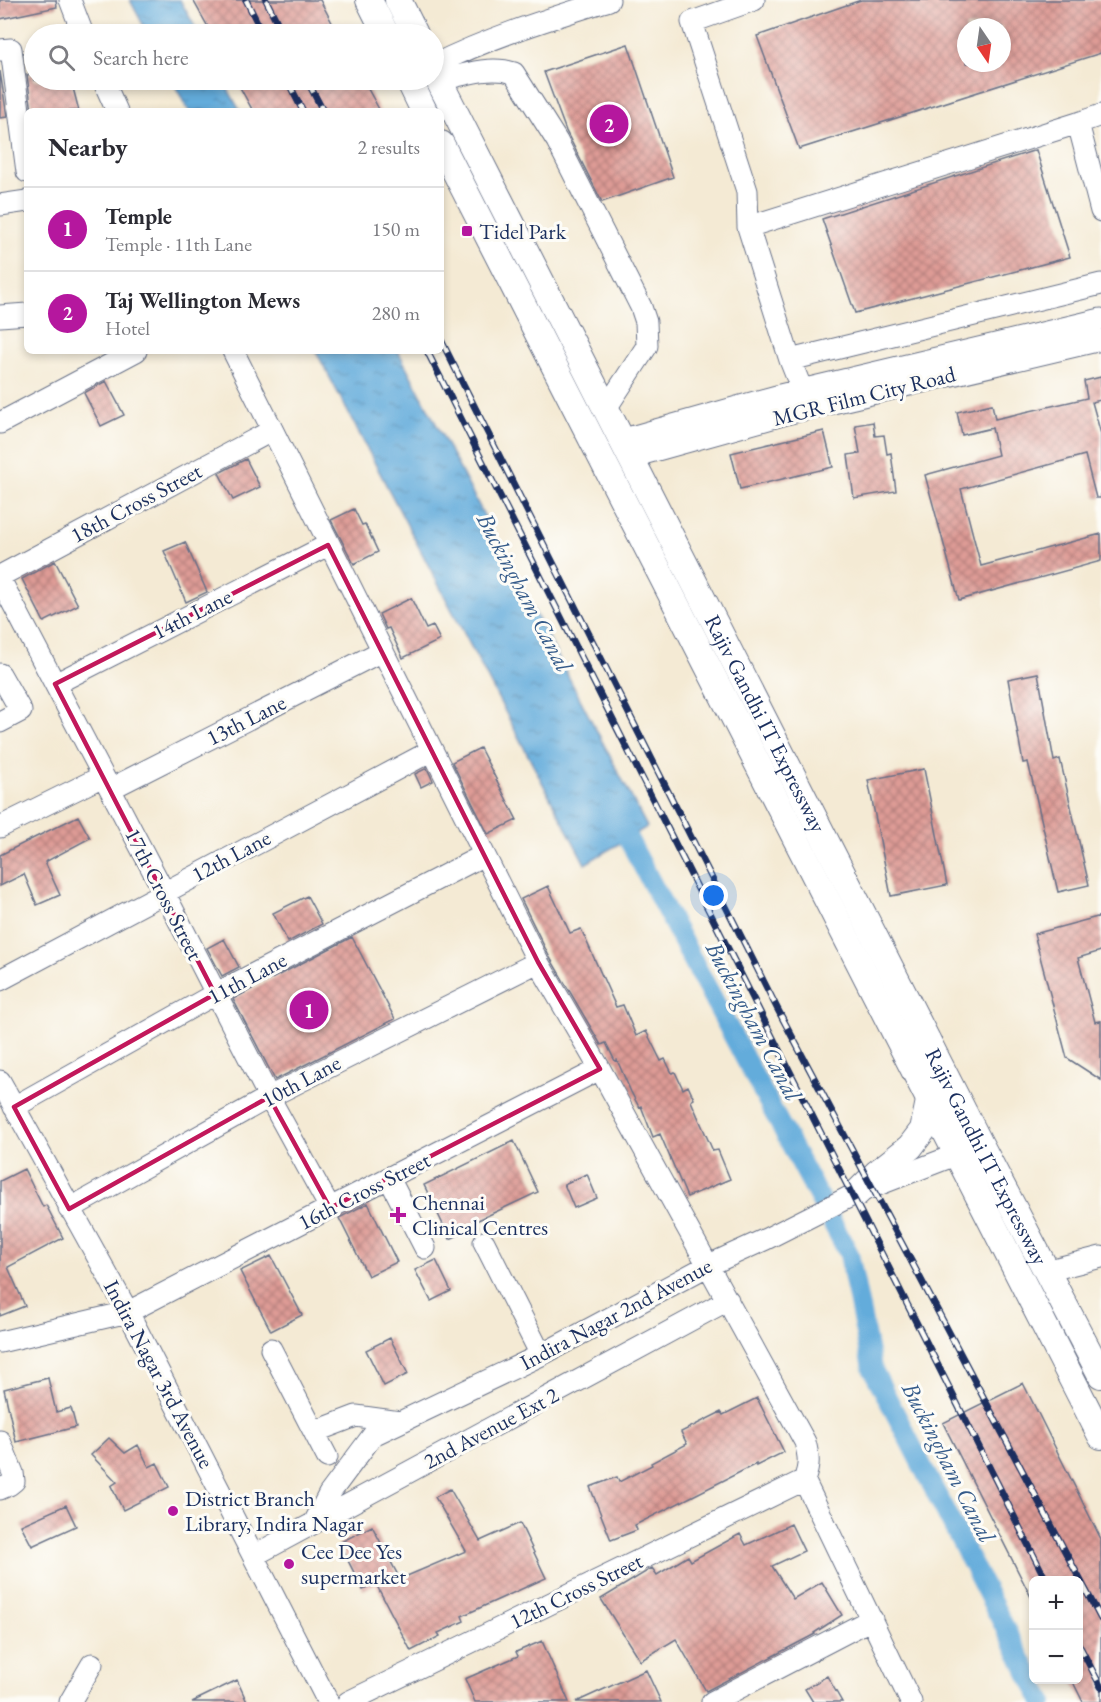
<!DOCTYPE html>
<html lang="en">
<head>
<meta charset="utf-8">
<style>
	:root { --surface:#fff; --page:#f2f2f3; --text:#2b2b33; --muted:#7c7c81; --line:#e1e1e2; --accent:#b5179e }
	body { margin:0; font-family:"EB Garamond",serif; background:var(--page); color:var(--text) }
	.controls { position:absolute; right:18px; bottom:18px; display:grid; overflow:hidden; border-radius:9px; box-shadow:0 3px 9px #0003 }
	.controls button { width:54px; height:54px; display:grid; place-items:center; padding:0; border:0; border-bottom:2px solid var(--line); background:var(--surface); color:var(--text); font:30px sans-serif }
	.compass { position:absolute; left:957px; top:18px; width:54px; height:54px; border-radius:50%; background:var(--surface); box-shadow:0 3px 9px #0003; rotate:167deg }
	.you { position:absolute; left:714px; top:896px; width:21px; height:21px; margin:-15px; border:4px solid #fff; border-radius:50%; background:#1a73e8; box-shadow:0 0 0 9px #1a73e833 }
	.badge { display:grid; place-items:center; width:39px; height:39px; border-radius:50%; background:var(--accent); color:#fff; font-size:20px; font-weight:700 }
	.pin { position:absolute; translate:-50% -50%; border:3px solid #fff; box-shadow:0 2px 6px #0006 }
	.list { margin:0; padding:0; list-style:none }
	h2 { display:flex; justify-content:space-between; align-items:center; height:78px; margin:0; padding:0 24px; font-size:26px }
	h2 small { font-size:20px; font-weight:400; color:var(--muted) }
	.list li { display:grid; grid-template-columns:39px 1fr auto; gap:18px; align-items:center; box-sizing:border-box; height:84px; padding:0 24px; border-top:2px solid var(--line) }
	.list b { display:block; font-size:22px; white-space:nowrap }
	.list p { margin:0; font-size:20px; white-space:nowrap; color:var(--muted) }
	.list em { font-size:20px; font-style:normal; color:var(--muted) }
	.icon { flex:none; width:33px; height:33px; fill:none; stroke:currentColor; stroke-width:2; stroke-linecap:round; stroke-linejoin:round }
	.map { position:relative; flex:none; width:1101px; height:1702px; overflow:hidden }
	.search { position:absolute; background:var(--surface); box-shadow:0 3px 9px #0003; left:24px; top:24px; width:420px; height:66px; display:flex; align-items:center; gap:15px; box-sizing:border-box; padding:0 21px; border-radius:33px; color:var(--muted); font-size:22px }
	.panel { position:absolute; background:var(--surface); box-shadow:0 3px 9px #0003; left:24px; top:108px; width:420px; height:246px; border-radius:9px }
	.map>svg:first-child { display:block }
</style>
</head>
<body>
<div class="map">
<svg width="1101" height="1702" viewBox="0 0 1101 1702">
	<defs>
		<pattern id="water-ripples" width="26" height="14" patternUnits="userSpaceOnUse" patternTransform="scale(1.5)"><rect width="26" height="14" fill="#64acdb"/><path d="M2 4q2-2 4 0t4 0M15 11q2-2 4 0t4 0" fill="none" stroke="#528cb5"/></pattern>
		<pattern id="building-cross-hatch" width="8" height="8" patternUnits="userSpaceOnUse" patternTransform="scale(1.5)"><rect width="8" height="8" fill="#de9b95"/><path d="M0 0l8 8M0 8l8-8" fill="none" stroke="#b37f7d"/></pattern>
	</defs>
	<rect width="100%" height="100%" fill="#fdfcf7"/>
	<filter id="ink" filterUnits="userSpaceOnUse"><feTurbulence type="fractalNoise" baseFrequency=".0167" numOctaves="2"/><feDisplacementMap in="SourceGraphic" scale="12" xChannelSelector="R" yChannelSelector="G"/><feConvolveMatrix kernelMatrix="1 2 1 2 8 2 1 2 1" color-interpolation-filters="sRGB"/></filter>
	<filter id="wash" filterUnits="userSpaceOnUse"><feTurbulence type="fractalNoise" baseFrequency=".008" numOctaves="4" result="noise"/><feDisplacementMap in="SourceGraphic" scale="24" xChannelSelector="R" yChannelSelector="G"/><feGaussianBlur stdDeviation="1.35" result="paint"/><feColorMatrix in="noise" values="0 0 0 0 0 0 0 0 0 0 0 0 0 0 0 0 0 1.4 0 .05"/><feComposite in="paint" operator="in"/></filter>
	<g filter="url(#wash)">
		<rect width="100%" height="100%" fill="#f4ead4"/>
		<path fill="url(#water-ripples)" stroke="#406e9c" stroke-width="1.5" d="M130 0H180L199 34H148Z
			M172 80H223L240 111H189Z
			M316 351H398L647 827 585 864Z"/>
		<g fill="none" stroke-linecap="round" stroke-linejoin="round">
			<path stroke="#64acdb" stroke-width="20" d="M616 816 849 1254 872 1368 1043 1702"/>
		</g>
		<g id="blocks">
			<path fill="url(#building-cross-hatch)" fill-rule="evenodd" d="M0 0H56L57 7 0 19Z
				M193 0H320L338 34H212Z
				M861 0H1101V53L799 149 757 36ZM966 27H1002V63H966Z
				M628 44 673 177 602 202 566 131 544 72Z
				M0 71 7 117 0 118Z
				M34 74V80H71L79 111H32L27 75Z
				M236 80H363L380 111H253Z
				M1036 150 1070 257 855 313 822 219Z
				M1101 377V400L1092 402 1101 434V498H1096L1085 455 961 489 981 566 1101 534V561L959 600 925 475 998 455 992 428 962 435 957 412 992 404 995 419 1087 398 1084 381Z
				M106 381 124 415 101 426 84 393Z
				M873 422 875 436 884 435 887 454 891 453 896 491 854 498 848 455 860 453 855 425Z
				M824 431 833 467 740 489 731 453Z
				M246 459 260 487 233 500 219 473Z
				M354 509 362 525 365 524 378 552 354 564 331 520Z
				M185 542 207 592 186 602 164 551Z
				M55 561 78 605 44 622 22 579Z
				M411 598 426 629 433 626 440 640 403 658 389 628 386 629 379 614Z
				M1038 673 1054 761 1060 759 1089 885 1058 892 1028 762 1023 763 1008 679Z
				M480 748 517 820 488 834 452 762Z
				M427 768 433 781 421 787 415 774Z
				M924 769 947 885 891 896 868 780Z
				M78 816 90 838 45 862 60 895 37 905 24 874 0 886V855Z
				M548 886 570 933 581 929 616 1007 623 1005 636 1036 646 1031 661 1061 665 1059 672 1073 675 1072 683 1089 688 1086 694 1099 691 1101 713 1151 718 1150 730 1179 687 1197 660 1134 653 1137 641 1106 639 1107 631 1092 617 1060 615 1061 606 1043 601 1045 549 956 521 899Z
				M307 896 322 924 288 942 273 913Z
				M1101 916V951L1078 958 1095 1022 1101 1021V1080L1067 1058 1034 934Z
				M352 937 395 1019 275 1080 233 999Z
				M224 939 239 967 222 976 207 948Z
				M514 1141 538 1192 476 1221 478 1226 450 1239 424 1185Z
				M24 1169 43 1207 46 1205 63 1238 8 1267 25 1306 0 1316V1181Z
				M587 1174 597 1198 574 1208 564 1184Z
				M368 1203 397 1262 368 1276 339 1218Z
				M271 1256 302 1315 271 1331 240 1271Z
				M436 1260 451 1291 431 1301 415 1270Z
				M390 1338 408 1374 384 1386 366 1350Z
				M48 1378 56 1412 71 1408 76 1427 16 1442 4 1389Z
				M1023 1383 1101 1539V1702H1083L1072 1680H1078V1581H1034V1603L943 1423Z
				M757 1398 784 1452 756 1466V1464L635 1525 637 1530 611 1540 590 1487 617 1477 619 1482 652 1465 651 1463 687 1444 681 1432 721 1412 723 1415Z
				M109 1438 125 1453 138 1445 149 1467 157 1463 169 1487 123 1510 111 1486 117 1482 91 1455Z
				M450 1489 480 1541 520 1523 546 1578 462 1616 464 1621 438 1633 440 1636 411 1651 376 1584 363 1590 339 1543 372 1526 400 1579 466 1551 435 1497Z
				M66 1505 76 1526 32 1546 21 1525Z
				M791 1524 804 1551 772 1566 793 1599 822 1582 842 1615 814 1633 815 1634 706 1691 676 1639 640 1661 601 1599 652 1568 657 1575 688 1556 691 1561 740 1534 746 1545Z
				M542 1641 569 1702H475L465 1679 518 1656 516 1652Z
				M646 1670 661 1702H576Z
				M827 1676 842 1702H813L805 1689Z
				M237 1680 247 1702H192Z"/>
		</g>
	</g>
	<g filter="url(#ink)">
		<use href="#blocks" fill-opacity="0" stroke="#677087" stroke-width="1.5"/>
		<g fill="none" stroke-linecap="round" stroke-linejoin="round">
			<defs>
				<path id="minor" d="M70 0 83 34
					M754 0 692 22 747 191 748 227 790 360 802 390
					M0 50 11 49 27 172
					M434 65C490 37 549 19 609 0
					M103 80 117 111
					M438 81C462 75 490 65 514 73L557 141 641 307 646 322 647 346 605 410
					M1101 115 1078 123 1101 211
					M0 205 27 201
					M748 227 1078 123
					M0 316 27 314
					M233 351 538 962 600 1069 805 1442C809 1457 810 1465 804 1480L911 1702
					M790 360 1101 284
					M0 423 136 351
					M620 440 780 395 1101 319
					M629 458 790 413 1101 340
					M0 576 271 431
					M0 579 164 892 269 1097 330 1208
					M0 674 21 711 0 722
					M55 684 328 545
					M110 789 382 651
					M0 827 103 776
					M0 980 431 751
					M0 1081 128 1312 328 1702
					M14 1107 215 994 484 855
					M389 1178 425 1248
					M69 1209 271 1096 538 962
					M484 1242 541 1355
					M1046 1271 1101 1257
					M0 1342 128 1312 600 1069
					M271 1349 327 1457
					M314 1432 356 1416 400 1422
					M0 1441 13 1473 14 1481 9 1485 0 1489
					M314 1523 329 1494 373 1435 541 1355 707 1266 766 1239 857 1193 971 1149
					M253 1556 728 1300
					M70 1702 92 1664
					M348 1702 804 1480
					M712 1702 872 1619"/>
				<g id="major">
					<path d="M369 0 386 34"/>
					<path d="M398 0 415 34"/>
					<path id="s1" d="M434 71 980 1144 1101 1375"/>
					<path d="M409 80 424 111"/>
					<path d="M441 144 1101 1436"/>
					<path d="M857 1193 877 1173 910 1147 923 1130 929 1101"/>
				</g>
			</defs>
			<use href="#minor" stroke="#677087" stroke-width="23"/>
			<use href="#major" stroke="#677087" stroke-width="28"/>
			<use href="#minor" stroke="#fff" stroke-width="21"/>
			<use href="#major" stroke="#fff" stroke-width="26"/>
			<defs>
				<path id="rail" d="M246 0 263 34
					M266 0 283 34
					M287 80 303 111
					M307 80 323 111
					M441 340 777 1008 1101 1619
					M427 351 1046 1580
					M1078 1643 1101 1687"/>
			</defs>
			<use href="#rail" stroke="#1b2f5e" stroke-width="7"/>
			<use href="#rail" stroke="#fdfcf7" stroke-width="4.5" stroke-dasharray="14" stroke-linecap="butt"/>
		</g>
	</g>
	<path fill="none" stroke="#c2185b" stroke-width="4.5" stroke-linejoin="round" d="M328 545 538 962 600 1069 330 1208 269 1097 69 1209 14 1107 215 994 55 684Z"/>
	<g fill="#b5179e" stroke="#fdfcf7" stroke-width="2">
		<rect x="461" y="225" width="12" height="12" rx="3"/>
		<path d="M395 1206h6v6h6v6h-6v6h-6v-6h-6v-6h6z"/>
		<circle cx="173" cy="1511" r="6"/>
		<circle cx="289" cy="1564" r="6"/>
	</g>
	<g text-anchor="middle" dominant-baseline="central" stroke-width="6" stroke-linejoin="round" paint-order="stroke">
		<g font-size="22" fill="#1b2f5e" stroke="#fdfcf7" text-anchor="start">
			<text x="479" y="231">Tidel Park</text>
			<text x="412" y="1202">Chennai<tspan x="412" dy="25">Clinical Centres</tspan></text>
			<text x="185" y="1498">District Branch<tspan x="185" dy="25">Library, Indira Nagar</tspan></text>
			<text x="301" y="1551">Cee Dee Yes<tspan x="301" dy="25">supermarket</tspan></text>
		</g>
		<g font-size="22" fill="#1b2f5e" stroke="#fdfcf7">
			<text transform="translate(864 396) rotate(-14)">MGR Film City Road</text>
			<text transform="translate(136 503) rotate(-28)">18th Cross Street</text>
			<text transform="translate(192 614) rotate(-27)">14th Lane</text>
			<text transform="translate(246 720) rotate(-27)">13th Lane</text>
			<text stroke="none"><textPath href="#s1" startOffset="732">Rajiv Gandhi IT Expressway</textPath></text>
			<text transform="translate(231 856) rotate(-28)">12th Lane</text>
			<text transform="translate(164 894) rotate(63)">17th Cross Street</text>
			<text transform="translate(247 978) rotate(-28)">11th Lane</text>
			<text transform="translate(301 1081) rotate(-28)">10th Lane</text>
			<text stroke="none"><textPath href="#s1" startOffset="1218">Rajiv Gandhi IT Expressway</textPath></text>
			<text transform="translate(364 1191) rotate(-27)">16th Cross Street</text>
			<text transform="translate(616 1314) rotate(-28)">Indira Nagar 2nd Avenue</text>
			<text transform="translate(159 1374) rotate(62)">Indira Nagar 3rd Avenue</text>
			<text transform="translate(491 1428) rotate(-28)">2nd Avenue Ext 2</text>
			<text transform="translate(576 1591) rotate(-26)">12th Cross Street</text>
		</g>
		<g font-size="24" font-style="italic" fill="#355b8a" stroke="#fdfcf7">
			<text transform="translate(525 592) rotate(62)">Buckingham Canal</text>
			<text transform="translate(754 1021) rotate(62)">Buckingham Canal</text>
			<text transform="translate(949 1462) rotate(63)">Buckingham Canal</text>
		</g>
	</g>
</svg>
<div class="controls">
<button>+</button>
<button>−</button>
</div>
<svg class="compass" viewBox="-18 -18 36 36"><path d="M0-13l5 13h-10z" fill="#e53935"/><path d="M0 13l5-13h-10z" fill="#7c7c81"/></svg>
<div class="you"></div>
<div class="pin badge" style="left:309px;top:1010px">1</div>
<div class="pin badge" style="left:609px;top:124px">2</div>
<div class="search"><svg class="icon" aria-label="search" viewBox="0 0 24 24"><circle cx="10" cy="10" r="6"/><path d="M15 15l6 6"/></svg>Search here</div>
<section class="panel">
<h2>Nearby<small>2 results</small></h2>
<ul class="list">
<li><span class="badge">1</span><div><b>Temple</b><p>Temple · 11th Lane</p></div><em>150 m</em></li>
<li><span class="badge">2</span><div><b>Taj Wellington Mews</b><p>Hotel</p></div><em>280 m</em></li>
</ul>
</section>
</div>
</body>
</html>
